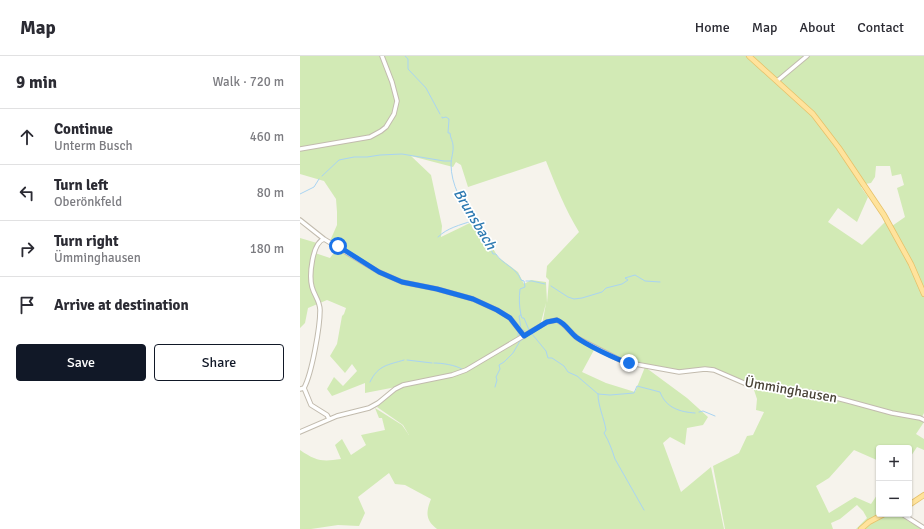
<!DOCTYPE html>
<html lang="en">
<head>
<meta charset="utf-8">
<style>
	:root { --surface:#fff; --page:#f7f7f7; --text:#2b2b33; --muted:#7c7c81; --line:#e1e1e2; --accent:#111827 }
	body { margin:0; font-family:Signika,sans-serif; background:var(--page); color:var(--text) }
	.controls { position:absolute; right:12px; bottom:12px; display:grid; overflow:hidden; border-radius:4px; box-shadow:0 1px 3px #0004 }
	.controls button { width:36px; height:36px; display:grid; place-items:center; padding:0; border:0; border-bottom:1px solid var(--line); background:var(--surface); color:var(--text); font:20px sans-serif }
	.stop { position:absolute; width:12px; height:12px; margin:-9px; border:3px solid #1a73e8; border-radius:50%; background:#fff }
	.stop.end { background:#1a73e8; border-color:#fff; box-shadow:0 1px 4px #0008 }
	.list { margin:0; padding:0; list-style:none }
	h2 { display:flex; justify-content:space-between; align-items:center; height:52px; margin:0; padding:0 16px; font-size:17px }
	h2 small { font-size:13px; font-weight:400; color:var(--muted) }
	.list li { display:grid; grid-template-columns:26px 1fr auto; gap:12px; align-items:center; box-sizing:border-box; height:56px; padding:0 16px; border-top:1px solid var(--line) }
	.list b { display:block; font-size:15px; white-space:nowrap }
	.list p { margin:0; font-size:13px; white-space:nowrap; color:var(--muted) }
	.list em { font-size:13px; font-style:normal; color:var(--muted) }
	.actions { display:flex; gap:8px; padding:12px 16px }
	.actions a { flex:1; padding:9px 0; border:1px solid var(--accent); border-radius:4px; text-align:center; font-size:14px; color:var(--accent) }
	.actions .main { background:var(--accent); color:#fff }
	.icon { flex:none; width:22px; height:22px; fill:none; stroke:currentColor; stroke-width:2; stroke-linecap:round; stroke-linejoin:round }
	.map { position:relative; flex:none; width:624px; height:473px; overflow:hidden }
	header { display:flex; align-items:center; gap:24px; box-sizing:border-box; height:56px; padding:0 20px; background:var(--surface); border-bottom:1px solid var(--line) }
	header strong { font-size:19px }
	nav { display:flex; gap:22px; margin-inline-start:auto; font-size:14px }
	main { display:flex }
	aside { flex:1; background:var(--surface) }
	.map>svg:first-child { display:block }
</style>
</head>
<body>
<header>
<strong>Map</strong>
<nav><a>Home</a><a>Map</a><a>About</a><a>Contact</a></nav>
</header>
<main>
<aside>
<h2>9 min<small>Walk · 720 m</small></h2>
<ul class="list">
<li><svg class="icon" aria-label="ahead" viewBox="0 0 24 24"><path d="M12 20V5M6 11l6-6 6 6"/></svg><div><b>Continue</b><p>Unterm Busch</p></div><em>460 m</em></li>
<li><svg class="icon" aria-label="left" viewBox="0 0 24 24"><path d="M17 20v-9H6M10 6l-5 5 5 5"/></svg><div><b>Turn left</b><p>Oberönkfeld</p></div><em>80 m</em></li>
<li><svg class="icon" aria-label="right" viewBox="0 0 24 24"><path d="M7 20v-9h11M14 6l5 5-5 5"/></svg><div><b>Turn right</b><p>Ümminghausen</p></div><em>180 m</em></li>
<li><svg class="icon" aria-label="arrive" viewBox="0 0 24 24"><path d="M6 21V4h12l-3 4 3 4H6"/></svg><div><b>Arrive at destination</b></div></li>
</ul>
<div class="actions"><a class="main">Save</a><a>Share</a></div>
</aside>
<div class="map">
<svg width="624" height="473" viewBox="0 0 624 473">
	<rect width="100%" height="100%" fill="#f6f3ec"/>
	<path fill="#d2eab5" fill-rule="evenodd" d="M0 0H447L513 61 515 58 452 0H624V236L622 233 624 238V357L622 361 624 366 616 378 624 383V394L617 391 609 403V392H579V405L554 394 529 422 516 430 529 457 555 441 571 448 579 436V445L577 448 580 458 569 464 558 473H556L567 462 563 455 557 449 540 463 531 467 533 473H425L413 410 439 397 447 380 453 379 464 356 456 354 457 343 453 331 454 330 414 314 405 313 379 316 329 307 313 301 295 292 282 316 306 327 335 336 345 311 387 342 408 361 403 369 387 372 385 389 370 381 363 387 381 436 411 411 424 473H137C125 464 126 456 131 443L105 429 95 428 89 417 58 441 65 457 59 470 38 469 11 473H0V394C16 405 22 406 41 403L35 389 42 383 51 399 66 389 61 379 85 374 82 362H79L75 352 102 369 109 379 103 369 77 351 98 332 148 321 65 337V327L32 340 27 333 34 321 43 330 57 315 52 308 45 317 30 300 37 288 42 260 44 258 46 252 27 244 8 252 5 267 0 272V182L17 187 15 197 30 202 38 191 79 216 102 226 137 233 173 243 197 254 210 262 224 280 168 314 216 287 247 267 258 264 247 266 242 270 246 247 240 270 224 279 211 262 198 253 174 242 102 225 79 215 30 185 37 169V156L36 143 24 125 0 118V94L49 85 0 92ZM111 100 153 111 156 106 161 109 168 131 246 105C256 130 265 153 279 176L247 210 246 221 249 224 247 247 246 226 231 224 224 228 218 216 198 201 176 164 141 181 142 170 131 119ZM576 110H590L592 120 601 118 604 129 597 132 605 161 592 170 609 202 617 222 589 168 586 165 562 189 528 166 538 152 557 166 568 141 561 131 565 128 571 127 575 121Z
		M590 458H600L608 465 623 473H564L576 464Z"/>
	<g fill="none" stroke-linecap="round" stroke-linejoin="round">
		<path stroke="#a9d4f2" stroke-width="1" d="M105 0 108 3V13L126 32 140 58
			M142 61V62L146 61 149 63 148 77H150C150 81 153 86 153 89 154 95 151 102 151 108 151 129 162 147 173 163V164L178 170V173L187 185 193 198H196C202 208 217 212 221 224L224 225 225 231 220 233C219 242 219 250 221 259L219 260 221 273 225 275
			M22 120 39 104 54 101H67L80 99 102 98 144 105H151
			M0 138 14 131 19 123
			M138 181C147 172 160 169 172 165
			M226 225H232L245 228
			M251 230 268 241 274 243 282 242 302 236 306 232 322 228 328 224 325 222 335 219 345 225 360 226
			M221 259 222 262H224L229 274
			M232 278 246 295 248 302H252L264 310 268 316 277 320 298 338 310 339 334 337 337 330 360 336C366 352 380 356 395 357
			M218 281V277
			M107 304 132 307
			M134 307C142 307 155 309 162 313
			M70 326C78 309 88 309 104 304
			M195 331 197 324 196 321 200 313 199 309 204 306 213 297 220 285 228 280
			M298 338C298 350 304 362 306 374L304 377C309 385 312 394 315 403L344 454
			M399 356 403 355 415 360"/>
		<defs>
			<path id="minor" d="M477 25 507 0
				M0 93 70 81 81 75 86 71 94 58 97 45 92 26 82 0
				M0 164 24 183 79 216 102 226 137 233 173 243 197 254 210 262 224 280
				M4 332 11 349 27 359 29 363
				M0 333 4 332C12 317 20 271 20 254 20 245 14 239 12 231 9 220 12 187 24 183
				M0 376 37 360 69 352 78 347 95 333 103 329 152 319 166 314 247 266 257 264 263 268 277 282 324 306 379 316 405 313 414 314 451 330 517 337 548 345 592 357 620 362 624 364
				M602 458 624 472"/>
			<path id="major" d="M449 0 513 58 539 92 584 159 611 208 624 238
				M609 449 624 439
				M561 473 569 466 584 458"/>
		</defs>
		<use href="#minor" stroke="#c2bbae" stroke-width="5.5"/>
		<use href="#major" stroke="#e6c16a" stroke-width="6"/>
		<use href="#minor" stroke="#fff" stroke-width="3.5"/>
		<use href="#major" stroke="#ffe39c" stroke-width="4.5"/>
	</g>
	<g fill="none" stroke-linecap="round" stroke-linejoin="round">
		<path stroke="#1a73e8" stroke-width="5" d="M38 190 79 216 102 226 137 233 173 243 197 254 210 262 224 280 247 266 257 264C265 267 269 275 276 281 285 288 317 304 329 307"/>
	</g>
	<g text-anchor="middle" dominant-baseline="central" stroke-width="3.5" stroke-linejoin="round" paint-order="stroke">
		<g font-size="14" fill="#4b4439" stroke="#fff">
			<text transform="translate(491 334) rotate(10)">Ümminghausen</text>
		</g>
		<g font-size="15" font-style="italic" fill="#2e7ab2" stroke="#fff">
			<text transform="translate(175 163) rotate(59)">Brunsbach</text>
		</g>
	</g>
</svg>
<div class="controls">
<button>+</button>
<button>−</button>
</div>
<div class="stop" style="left:38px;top:190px"></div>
<div class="stop end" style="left:329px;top:307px"></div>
</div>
</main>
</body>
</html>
